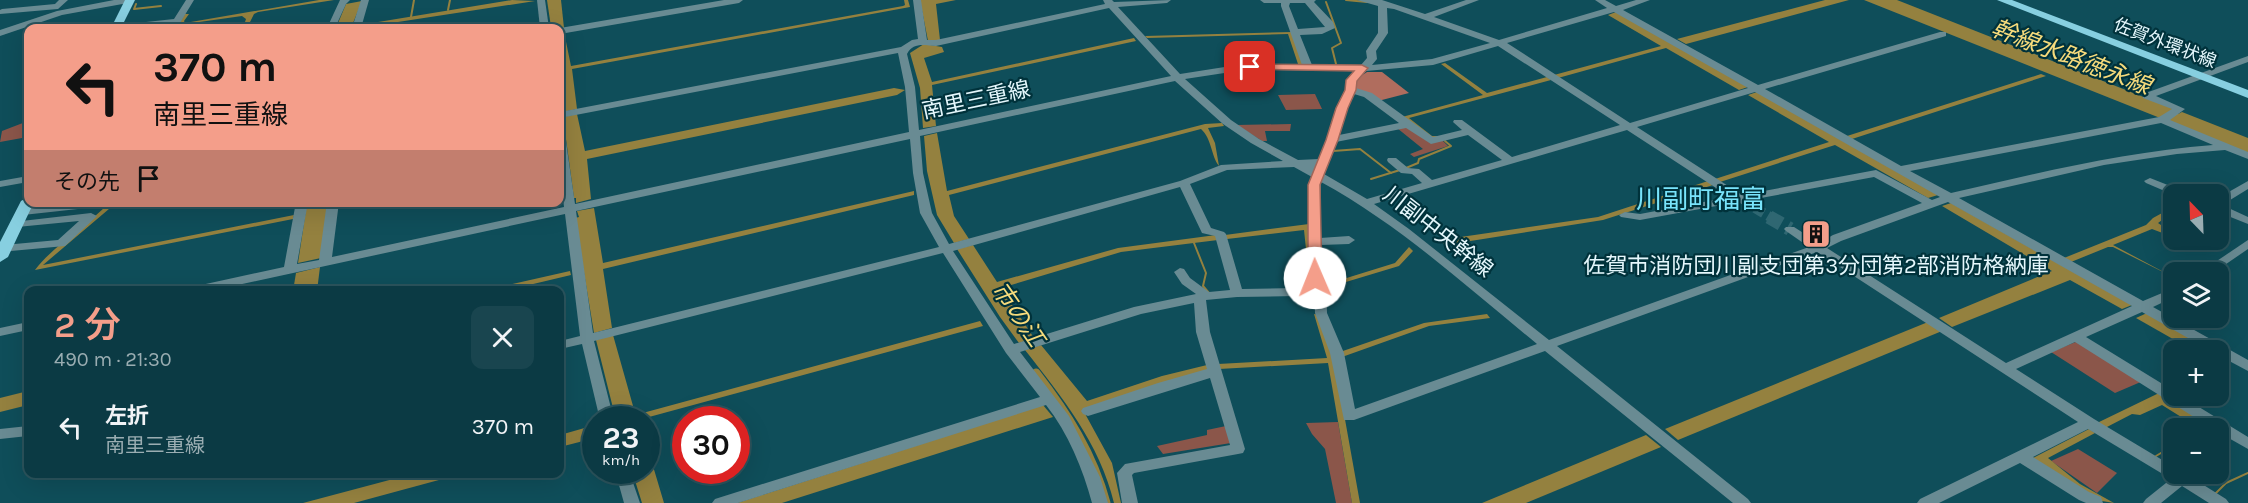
<!DOCTYPE html>
<html lang="ja">
<meta charset="utf-8">
<style>
:root{--surface:#0b3a44;--page:#19454f;--text:#f1f3f6;--muted:#9aadb2;--line:#2b545d;--accent:#f49e8a}
body{margin:0;font-family:Karla,"Noto Sans JP",sans-serif;background:var(--page);color:var(--text);height:100vh;display:flex;flex-direction:column;font-size:22px;white-space:nowrap}
*{box-sizing:border-box;margin:0}
p{font-size:20px;color:var(--muted)}
.icon{flex:none;width:33px;height:33px;fill:none;stroke:currentColor;stroke-width:2;stroke-linecap:round;stroke-linejoin:round}
.map{position:relative;flex:1;overflow:hidden}
.panel{position:absolute;left:24px;top:286px;width:540px;height:192px;display:flex;flex-direction:column;background:var(--surface);border-radius:12px;box-shadow:0 6px 24px #0002,0 0 0 2px var(--line)}
.panel>*{flex:none}
.guide{position:absolute;left:24px;top:24px;width:540px;height:183px;border-radius:12px;box-shadow:0 6px 24px #0002,0 0 0 2px var(--line);background:#f49e8a;color:#111;overflow:hidden}
.needle{width:39px;rotate:337deg}
.controls{position:absolute;left:2163px;top:184px;display:grid;gap:12px}
.controls a{display:grid;place-items:center;width:66px;height:66px;border-radius:12px;background:var(--surface);box-shadow:0 6px 24px #0002,0 0 0 2px var(--line);font-size:30px}
.speed{position:absolute;left:582px;top:406px;display:flex;gap:12px;font-size:30px;font-weight:700;text-align:center}
.speed>*{display:grid;place-content:center;width:78px;height:78px;border-radius:50%;background:var(--surface);box-shadow:0 6px 24px #0002,0 0 0 2px var(--line);line-height:1}
.speed small{font-size:15px;font-weight:400}
.speed .limit{border:9px solid #d22;background:#fff;color:#111}
.pin{position:absolute;display:grid;place-items:center;width:51px;height:51px;color:#fff;margin:-26px;border-radius:12px;box-shadow:0 3px 9px #0006}
.me{position:absolute;width:66px;margin:-33px;rotate:359deg;stroke-linejoin:round;filter:drop-shadow(0 0 4px #0008)}
.turn{display:flex;align-items:center;gap:21px;height:126px;padding:0 30px;font-size:27px}
.turn .icon{width:78px;height:78px;stroke-width:2.5}
.turn b{display:block;font-size:42px;line-height:51px}
.then{display:flex;align-items:center;height:57px;padding:0 30px;background:#0003;gap:12px;font-size:22px}
.round{display:grid;place-items:center;flex:none;width:63px;height:63px;border-radius:12px;background:var(--page)}
.summary{display:flex;align-items:center;justify-content:space-between;height:102px;padding:0 30px}
h1{font-size:36px;font-weight:600;line-height:45px;color:var(--accent)}
ul{padding:0;list-style:none}
li{display:flex;align-items:center;gap:18px;height:78px;padding:0 30px}
li div{flex:1}
li b{display:block;font-size:22px}
li em{font-style:normal}
.map>svg:first-child{display:block}
.green{fill:#8b564a}
.forest{fill:#b06d5e}
.water{fill:#94813f}
.lines{fill:none;stroke-linecap:round;stroke-linejoin:round}
.stream{stroke:#94813f;stroke-width:2}
.canal{stroke:#94813f;stroke-width:9}
.minor-tunnel-far1{stroke:#2f6772;stroke-width:10;stroke-dasharray:10 5;stroke-linecap:butt}
.minor-tunnel{stroke:#2f6772;stroke-width:14;stroke-dasharray:14 7;stroke-linecap:butt}
.minor{fill:#698b93;fill-rule:evenodd}
.major{fill:#87cfe0;fill-rule:evenodd}
.route{fill:#f49e8a;stroke:#9f675a;stroke-width:1.5}
.labels{text-anchor:middle;dominant-baseline:central;stroke-width:4.5;stroke-linejoin:round;paint-order:stroke}
.far-street-label{font-size:18px;fill:#e4f7fc;stroke:#00323b}
.street-label{font-size:22px;fill:#e4f7fc;stroke:#00323b}
.poi-label{font-size:22px;fill:#e4f7fc;stroke:#00323b}
.water-label{font-size:24px;font-style:italic;fill:#f6db7c;stroke:#00323b}
.quarter-label{font-size:26px;fill:#78e4fb;stroke:#00323b}
</style>
<div class="map">
<svg width="2248" height="503" viewBox="0 0 2248 503">
<rect width="100%" height="100%" fill="#0f4e5a"/>
<g class="green">
<path d="M1315 94 1322 109 1286 110 1278 95Z"/>
<path d="M28 121V126L22 138 0 142 2 131Z"/>
<path d="M1291 124 1290 131H1265L1267 141H1262L1237 125Z"/>
<path d="M1404 126 1442 140 1448 146 1414 157 1410 154 1423 149 1397 128Z"/>
<path d="M2078 341 2143 381 2115 393 2051 352Z"/>
<path d="M1338 422 1352 503H1336L1325 449 1312 434 1306 423Z"/>
<path d="M1226 426 1231 443 1163 454 1157 446 1207 435V430Z"/>
<path d="M2078 449 2117 473 2097 493 2051 461Z"/>
</g>
<path class="forest" d="M1367 72H1382L1409 93 1378 101 1354 89 1356 79Z"/>
<g class="water">
<path d="M319 0H334L258 12 254 14 247 28H243L246 19 242 16 157 28H129L180 22 185 14H189L184 21 185 23Z"/>
<path d="M512 0 535 1 359 28 360 25Z"/>
<path d="M547 0H561L564 28 551 27Z"/>
<path d="M904 0H908L910 7 572 69 577 109 563 112 560 88V33L564 32 571 66 903 6 905 5Z"/>
<path d="M920 0H956L936 4 940 40 928 41Z"/>
<path d="M1825 0H1849L1686 44 1677 39Z"/>
<path d="M1864 0H1897L2174 109 2178 114 2182 112 2248 138V153Z"/>
<path d="M362 1 351 28H336L346 4Z"/>
<path d="M1616 12 1748 87 1739 90 1666 48 1558 78 1554 75 1661 46 1608 15Z"/>
<path d="M1292 32 1303 64H1298L1288 34 1147 38 1145 36Z"/>
<path d="M1134 38 1136 41 932 85 936 126 923 128 920 88 910 53 924 44 942 47 944 52 924 58 932 82Z"/>
<path d="M1445 63 1487 93 1547 77 1551 80 1409 118 1432 136H1441L1432 139 1402 117 1483 95 1441 64Z"/>
<path d="M2041 74 2046 76 1852 139 1847 136Z"/>
<path d="M894 88 905 90 897 95 587 159 591 199 576 203V198H574L563 117 577 114 585 151Z"/>
<path d="M1757 92 1938 195 1928 198 1835 145 1720 182 1715 179 1829 142 1748 95Z"/>
<path d="M1222 123 1224 126 1208 128 1215 143 1219 166C1211 156 1212 139 1201 129L949 195 954 216 969 239 954 243 937 215 927 171 924 136 937 133 947 191 1205 124Z"/>
<path d="M1708 181 1713 185 1603 220 1445 245 1440 240 1598 217Z"/>
<path d="M914 191V195L603 269 612 328 594 333 575 218 579 217 577 211 594 208 603 263Z"/>
<path d="M109 203H116L43 265 294 215 293 219 35 270C54 245 86 227 109 203Z"/>
<path d="M307 203H328L321 258 298 263Z"/>
<path d="M1951 203 2132 305 2122 309 2070 280 1952 327 1939 318 2052 271 1942 206Z"/>
<path d="M2173 207V212L2158 223 2173 233V237L2152 229 2113 245 2173 277 2113 247H2108L2071 262 2064 258 2146 225 2153 218Z"/>
<path d="M1309 224 1311 276 1309 278 1304 230 1227 239 1225 235Z"/>
<path d="M1216 235 1218 240 1121 252 1001 288 1034 338 1019 343 1000 317 957 249 973 245 997 282 1118 248Z"/>
<path d="M1409 247 1413 251 1399 266 1326 288 1324 285 1395 263Z"/>
<path d="M320 267 317 291H293L296 273Z"/>
<path d="M570 271 571 275 504 291H482Z"/>
<path d="M2147 313 2213 351H2194L2136 318Z"/>
<path d="M1314 314 1320 315 1334 358 1360 503H1352L1328 363 1219 369 1218 364 1327 358Z"/>
<path d="M1487 314 1490 318 1429 326 1342 357 1340 352 1424 323Z"/>
<path d="M980 321 983 326 638 420H616L596 340 613 335 635 413 639 414Z"/>
<path d="M1928 322 1942 331 1678 440 1665 429Z"/>
<path d="M1041 345 1087 401 1162 376 1207 365 1208 370 1083 410 1112 463 1121 503H1114C1100 444 1062 397 1025 350Z"/>
<path d="M28 391V405L0 412V398Z"/>
<path d="M2159 393 2218 429H2196L2194 425 2162 405 2140 415 2132 414 2105 428 2097 423Z"/>
<path d="M1043 405 1053 417 782 503H737Z"/>
<path d="M595 425V438L560 447V435Z"/>
<path d="M2089 429 2095 433 2048 458 2080 484 2114 503 2102 501 2033 458Z"/>
<path d="M1646 435 1661 447 1526 503H1482Z"/>
<path d="M647 446 664 503H642L632 471H646Z"/>
<path d="M412 474H461L354 503H303Z"/>
</g>
<g class="lines">
<g class="stream">
<path d="M1346 0 1367 2"/>
<path d="M1326 2 1341 43 1332 48 1336 64"/>
<path d="M136 4 134 9 161 6"/>
<path d="M448 10 450 0"/>
<path d="M411 17 414 0"/>
<path d="M1333 151 1360 149 1391 173"/>
<path d="M1406 168 1418 163 1419 159 1451 146 1445 141"/>
<path d="M1371 179 1400 170"/>
<path d="M1194 243 1206 273 1203 286 1209 293"/>
<path d="M2156 456 2174 445"/>
<path d="M2215 494 2226 483 2248 473"/>
</g>
<path class="canal" d="M1036 373C1067 413 1093 454 1106 503"/>
<path class="minor-tunnel-far1" d="M1755 208 1772 218"/>
<path class="minor-tunnel" d="M1769 217 1790 229"/>
<g class="minor">
<path d="M59 0H68L58 9 0 14V10L2 9 55 4Z"/>
<path d="M114 0H132L128 3 62 15 0 36V30L57 11Z"/>
<path d="M186 0H194L180 23 137 28H113L118 25 174 19Z"/>
<path d="M340 0H350L346 4 335 28H327Z"/>
<path d="M361 0H369L361 28H352Z"/>
<path d="M537 0H545L549 28H540Z"/>
<path d="M724 0H743L739 3 560 34V28Z"/>
<path d="M913 0H921L927 40H936L1105 4 1103 0H1112L1114 2 1171 0 1167 3 1118 7 1180 74 1231 66 1302 65 1281 6V3H1264L1260 0H1316L1314 2 1333 22 1335 28 1322 34 1300 35 1312 65H1361L1367 58 1366 51 1378 33V6L1357 0H1382L1425 14 1466 0H1479L1434 17 1499 40 1607 8 1595 0H1605L1616 6 1636 0H1650L1623 10 1758 85 1940 32H1946V36L1765 89 1901 166 2159 117 2172 109 2143 98V94L2248 56V62L2156 96 2185 109 2170 120 2248 152V159L2225 150 2177 154 2104 165 1959 198 2143 301 2174 288V297L2153 307 2248 360V371L2218 355V351H2211L2142 312 2086 337 2174 391V396H2181L2248 437V449L2218 432V429H2213L2075 342 2016 369 2094 419 2174 467V474H2186L2226 499 2229 503H2209L2182 486 2161 503H2143L2146 499 2171 479 2088 429 2033 457 2089 492 2101 497 2103 503H2086L2079 500 2020 463 1939 503H1917L1920 499 2078 422 1817 252 1557 346 1748 499 1751 503H1733L1545 351 1354 420H1344L1330 353 1315 313 1314 286 1307 293 1297 296 1237 297 1206 300 1210 332 1245 449 1243 453 1238 454 1134 473 1132 475 1138 503H1122L1117 473 1125 464 1230 445 1210 378 1088 416 1083 414 1081 411 1083 408 1158 383 1207 369 1196 332 1194 303 1141 314 1020 352 1069 416 1100 477 1108 503H1092C1083 469 1068 433 1046 405L738 503H712L715 499 1040 397 1006 353 943 253 594 341 614 420H600L582 344 560 349V341L580 336 565 214 210 291H186L192 287 284 267 296 202H308L297 264 319 260 327 202H339L332 257 564 207 560 173V132L565 135 575 204 909 132 905 87 898 53 560 118V112L901 47 912 40 918 39ZM1290 3H1305L1325 27 1298 29 1289 6ZM1109 8 1171 76 919 130 915 87 907 54C913 42 924 45 936 46ZM1387 8 1394 9 1490 43 1432 59 1372 65 1377 59 1376 51 1388 33ZM1614 12 1748 88 1630 123 1507 43ZM1498 46 1620 125 1512 157 1462 120H1454L1453 122 1462 130 1433 137 1372 93 1356 88 1357 81 1366 71 1433 65ZM1259 70 1355 71 1347 80 1346 90 1337 108 1319 159 1298 160 1259 139 1231 120 1185 79 1231 72ZM1175 81 1223 124 1251 143 1283 161 1221 165 1180 181 949 244 932 213 923 173 920 136ZM1755 92 1940 197 1932 200 1876 170 1742 195 1637 127ZM1354 94 1364 97 1399 123 1339 135 1347 108ZM2161 123 2213 145C2124 152 2037 173 1951 193L1910 171ZM1406 128 1431 144 1468 135 1502 160 1432 180 1419 169 1408 168 1396 158H1388L1387 160 1388 162 1401 173 1412 174 1422 183 1367 199 1324 174 1336 142ZM1627 130 1730 197 1640 214 1625 212 1619 215 1621 217 1640 220 1738 202 1755 211 1761 208 1750 200 1874 177 1922 203 1833 235 1819 243 1794 227H1786L1784 229 1786 231 1809 247 1549 340 1409 229 1374 204ZM910 139 913 173 920 213 939 247 593 333 576 211ZM1294 167 1312 177 1308 185 1309 277 1296 288 1242 289 1226 234 1224 232 1211 228 1190 184 1227 170ZM1321 182C1400 225 1467 287 1537 344L1355 409 1344 353 1327 313 1326 284 1321 277V245L1349 244 1355 240 1349 236 1320 238ZM1180 187 1202 233 1215 236 1230 290 1209 292 1190 278 1184 269 1180 268 1174 272 1182 284 1196 294 1134 307 1014 344 953 251ZM1948 202 2132 306 2006 363 1827 248 1841 241Z"/>
<path d="M28 176V182L0 187V181Z"/>
<path d="M2150 178 2188 193 2190 195H2174L2146 183 2144 181Z"/>
<path d="M2248 181V189L2222 205 2248 217V224L2218 212V198Z"/>
<path d="M79 202H94L91 207 87 208 23 215 17 212 23 209Z"/>
<path d="M91 213 97 216 95 218 65 246 0 252V246L4 245 58 240 79 221 17 227 11 224 13 222Z"/>
<path d="M2248 240V249L2213 273H2199Z"/>
<path d="M28 322V330L0 336V328Z"/>
<path d="M28 426V436L0 439V429Z"/>
<path d="M615 471H629L640 503H624Z"/>
</g>
<g class="major">
<path d="M125 0H135L121 28H111Z"/>
<path d="M1997 0H2012L2248 90V98Z"/>
<path d="M28 197V202H34L8 257 0 262V242L21 201Z"/>
</g>
</g>
<path class="route" d="M1250 64 1362 65 1368 68 1357 81 1356 90 1348 108 1338 140 1320 185 1322 278 1320 281 1315 282 1308 278V185L1326 140 1336 108 1345 90 1346 80 1354 71 1246 69V65Z"/>
<defs>
<g id="building-square" transform="scale(1.5)"><rect x="-9" y="-9" width="18" height="18" rx="4" fill="#f49e8a" stroke="#00323b"/><path d="M-4-6H4V6H1V3H-1V6H-4ZM-2.5-4.3h1.7v1.8h-1.7ZM.8-4.3h1.7v1.8H.8ZM-2.5-1h1.7V.8h-1.7ZM.8-1h1.7V.8H.8Z" fill="#111"/></g>
</defs>
<g fill-rule="evenodd">
<use href="#building-square" x="1816" y="234"/>
</g>
<g class="labels">
<g class="far-street-label">
<text transform="translate(2165 43) rotate(21)">佐賀外環状線</text>
</g>
<g class="street-label">
<text transform="translate(976 100) rotate(-12)">南里三重線</text>
<text transform="translate(1438 232) rotate(38)">川副中央幹線</text>
</g>
<g class="poi-label">
<text x="1816" y="266">佐賀市消防団川副支団第3分団第2部消防格納庫</text>
</g>
<g class="water-label">
<text transform="translate(2071 57) rotate(21)">幹線水路徳永線</text>
<text transform="translate(1018 314) rotate(55)">市の江</text>
</g>
<g class="quarter-label">
<text x="1701" y="199">川副町福富</text>
</g>
</g>
</svg>
<div class="controls">
<a><svg class="needle" viewBox="-14 -14 28 28"><path d="M0-13l5 13h-10z" fill="#e53935"/><path d="M0 13l5-13h-10z" fill="#9aadb2"/></svg></a>
<a><svg class="icon" aria-label="layers" viewBox="0 0 24 24"><path d="M12 4l9 5-9 5-9-5zM3 14l9 5 9-5"/></svg></a>
<a>+</a>
<a>−</a>
</div>
<div class="speed"><div>23<small>km/h</small></div><div class="limit">30</div></div>
<div class="pin" style="left:1250px;top:67px;background:#d93025"><svg class="icon" aria-label="arrive" viewBox="0 0 24 24"><path d="M6 21V4h12l-3 4 3 4H6"/></svg></div>
<svg class="me" style="left:1315px;top:278px" viewBox="-20 -20 40 40"><circle r="19" fill="#fff"/><path d="M0-13L10 11 0 6-10 11z" fill="#f49e8a"/></svg>
<div class="guide">
<div class="turn"><svg class="icon" aria-label="left" viewBox="0 0 24 24"><path d="M17 20v-9H6M10 6l-5 5 5 5"/></svg><div><b>370 m</b>南里三重線</div></div>
<div class="then">その先<svg class="icon" aria-label="arrive" viewBox="0 0 24 24"><path d="M6 21V4h12l-3 4 3 4H6"/></svg></div>
</div>
<section class="panel">
<div class="summary"><div><h1>2 分</h1><p>490 m · 21:30</p></div><a class="round"><svg class="icon" aria-label="close" viewBox="0 0 24 24"><path d="M6 6l12 12M18 6L6 18"/></svg></a></div>
<ul>
<li><svg class="icon" aria-label="left" viewBox="0 0 24 24"><path d="M17 20v-9H6M10 6l-5 5 5 5"/></svg><div><b>左折</b><p>南里三重線</p></div><em>370 m</em></li>
</ul>
</section>
</div>
